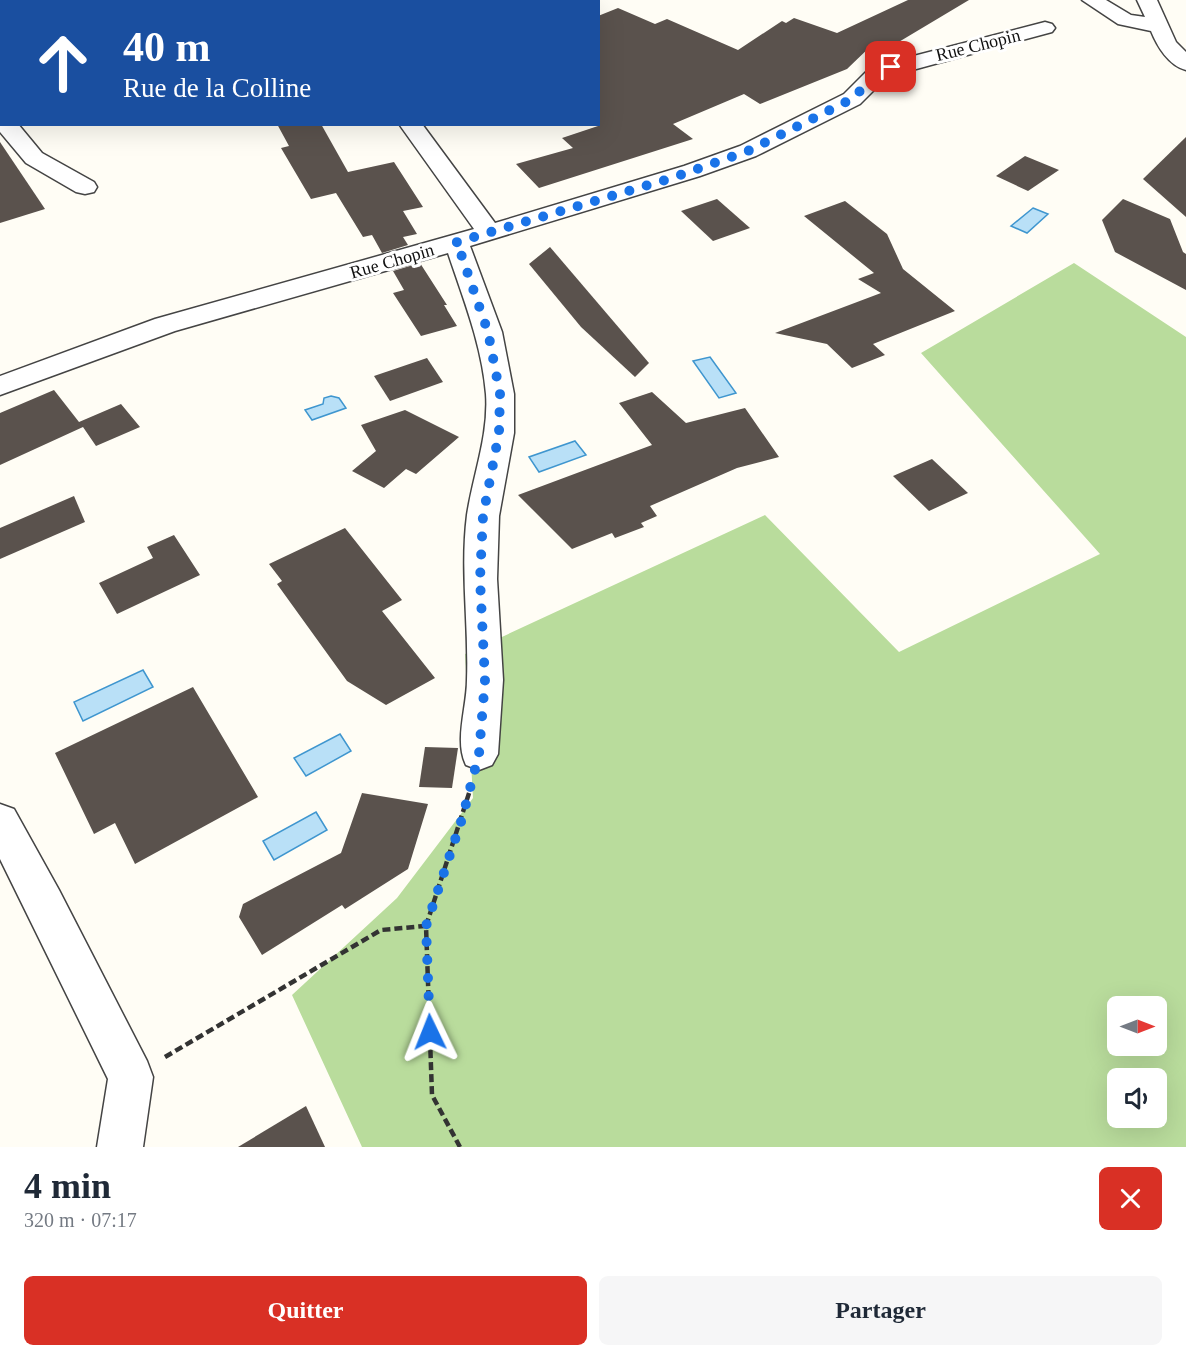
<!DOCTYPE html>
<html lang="fr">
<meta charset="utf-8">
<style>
:root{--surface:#fff;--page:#f6f6f7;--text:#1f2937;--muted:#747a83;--accent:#d93025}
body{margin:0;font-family:"Times New Roman",serif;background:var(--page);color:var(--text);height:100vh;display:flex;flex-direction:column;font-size:22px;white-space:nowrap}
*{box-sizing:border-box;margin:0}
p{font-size:20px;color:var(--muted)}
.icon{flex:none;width:33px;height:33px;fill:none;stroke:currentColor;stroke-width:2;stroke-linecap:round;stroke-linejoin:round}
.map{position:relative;height:1147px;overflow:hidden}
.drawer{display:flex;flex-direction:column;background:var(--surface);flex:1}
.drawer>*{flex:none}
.hud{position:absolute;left:0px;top:0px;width:600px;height:126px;box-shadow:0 6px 24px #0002;background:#1a4fa0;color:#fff;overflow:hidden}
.needle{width:39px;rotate:90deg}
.fabs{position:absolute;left:1107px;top:996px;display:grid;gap:12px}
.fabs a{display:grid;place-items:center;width:60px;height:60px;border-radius:9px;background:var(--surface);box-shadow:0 6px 24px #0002;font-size:30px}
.pin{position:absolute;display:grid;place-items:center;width:51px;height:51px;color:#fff;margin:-26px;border-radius:12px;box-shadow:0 3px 9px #0006}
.me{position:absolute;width:66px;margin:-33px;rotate:358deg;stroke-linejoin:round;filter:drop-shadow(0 0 4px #0008)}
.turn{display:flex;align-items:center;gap:21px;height:126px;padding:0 24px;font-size:27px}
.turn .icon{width:78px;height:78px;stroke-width:2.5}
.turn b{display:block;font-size:42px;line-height:51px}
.round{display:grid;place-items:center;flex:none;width:63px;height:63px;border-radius:9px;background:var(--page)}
.summary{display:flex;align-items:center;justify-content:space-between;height:102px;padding:0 24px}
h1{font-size:36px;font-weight:700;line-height:45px}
.primary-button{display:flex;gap:12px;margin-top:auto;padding:12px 24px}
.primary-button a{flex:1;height:69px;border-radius:9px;background:var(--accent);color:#fff;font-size:24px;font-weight:700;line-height:69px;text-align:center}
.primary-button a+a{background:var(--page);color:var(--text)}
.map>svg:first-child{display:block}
.forest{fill:#b9dc9c;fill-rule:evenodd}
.water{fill:#b9e0f7;stroke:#3f96cf;stroke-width:1.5}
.building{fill:#5a524d}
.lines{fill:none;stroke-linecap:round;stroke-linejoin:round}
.minor-casing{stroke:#444;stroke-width:3}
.path{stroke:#333;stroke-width:4.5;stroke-dasharray:8 4;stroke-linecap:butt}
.minor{fill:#fff;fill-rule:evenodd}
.route{stroke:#1a73e8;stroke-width:10;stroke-dasharray:0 18}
.labels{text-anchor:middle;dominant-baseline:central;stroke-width:6;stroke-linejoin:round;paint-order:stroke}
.far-street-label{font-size:18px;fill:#111;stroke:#fff}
</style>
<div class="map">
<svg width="1186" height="1147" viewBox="0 0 1186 1147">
<rect width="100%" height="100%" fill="#fffdf5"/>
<path class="forest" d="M1074 263 1186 337V1147H362L292 995 397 898 473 798 465 654 765 515 899 652 1100 554 921 353ZM1118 1006H1156V1046H1118ZM1118 1078H1156V1118H1118Z"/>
<g class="water">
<path d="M1033 208 1048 214 1027 233 1011 226Z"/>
<path d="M710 357 736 393 719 398 693 361Z"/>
<path d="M331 396 339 398 346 408 312 420 305 410 323 404 324 398Z"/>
<path d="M575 441 586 455 539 472 529 457Z"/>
<path d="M143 670 153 687 83 721 74 702Z"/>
<path d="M340 734 351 751 306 776 294 758Z"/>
<path d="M316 812 327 830 274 860 263 841Z"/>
</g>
<g class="building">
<path d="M908 0H969L887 49 873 44 847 69 760 104 744 94 673 124 693 139 539 188 516 164 573 148 562 138 598 126V16L618 8 655 24 667 19 738 50 782 21 786 23 794 18 837 33Z"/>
<path d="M277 124H321L348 172 394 162 423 207 403 211 417 234 403 237 408 245 382 253 372 235 363 237 336 193 311 199 281 148 289 146Z"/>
<path d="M1186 137V217L1143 179Z"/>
<path d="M0 142 45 209 0 223Z"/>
<path d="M1025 156 1059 170 1028 191 996 176Z"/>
<path d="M717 199 750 228 713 241 681 211Z"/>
<path d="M1123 199 1170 219 1183 252 1186 254V290L1115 252 1102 220Z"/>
<path d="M845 201 887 234 903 269 955 311 873 344 885 355 852 368 827 344 775 333 881 293 858 279 874 273 804 216Z"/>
<path d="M550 247 649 363 635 377 581 327 529 264Z"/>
<path d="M420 263 447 305H444L457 326 421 336 393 293 404 290 393 271Z"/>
<path d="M427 358 443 382 390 401 374 376Z"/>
<path d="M54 390 79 422 121 404 140 427 96 446 83 427 0 465V413Z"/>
<path d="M652 392 686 423 745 408 779 457 737 468 650 506 657 516 641 523 644 527 615 538 612 533 572 549 518 495 652 445 619 403Z"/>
<path d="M405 410 459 437 416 474 406 469 384 488 352 471 376 451 361 425Z"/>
<path d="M932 459 968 493 929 511 893 476Z"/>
<path d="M74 496 85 522 0 559V528Z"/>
<path d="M345 528 402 600 382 611 435 678 386 705 347 681 277 584 282 581 269 564Z"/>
<path d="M174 535 200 575 117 614 99 583 153 558 147 547Z"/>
<path d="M193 687 258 797 135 864 115 823 94 834 55 753Z"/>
<path d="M425 747 458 748 452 788 419 787Z"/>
<path d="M362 793 428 804 408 869 345 909 342 905 262 955 239 917 243 904 341 853Z"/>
<path d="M306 1106 325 1147H238Z"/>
</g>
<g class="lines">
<g class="minor-casing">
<g id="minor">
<path d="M66 0H88L65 2Z"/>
<path d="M300 0H332L299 2Z"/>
<path d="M375 0H400L374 2Z"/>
<path d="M1082 0H1106L1131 15 1145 17 1137 0H1157L1176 42 1186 52V70C1169 66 1157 46 1151 31L1118 24Z"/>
<path d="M1045 22 1052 24 1055 28 1052 32 887 77 860 104 756 156 700 176 470 246 502 332 514 394V433L499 516 497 579 503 680 498 754 492 765 479 770 466 765C454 741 467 707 467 680 469 625 460 570 467 515 473 475 489 435 486 394 482 345 463 298 448 253L175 331 0 395V376L155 319 474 229 399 124H422L495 223 684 166 740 146 844 94 871 67Z"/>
<rect x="0" y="30" width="2" height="12"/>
<rect x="0" y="94" width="2" height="14"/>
<path d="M0 118 2 124H18L42 153 94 182 97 187 94 192 85 194 76 192 26 163 0 132Z"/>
<path d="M0 804 14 809 59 890 147 1061 153 1077 143 1147H97L108 1079 0 859Z"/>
</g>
</g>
<g class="path">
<path d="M165 1057 381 930 425 926"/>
<path d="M460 1147 432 1095 426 926 471 787"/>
</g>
<use href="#minor" class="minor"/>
</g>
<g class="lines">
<path class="route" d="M430 1032 426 926 462 819 479 754 485 680 480 579 483 516 499 433 500 394 488 332 460 251 454 243 672 178 748 151 852 99 879 72 891 67"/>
</g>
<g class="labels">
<g class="far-street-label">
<text transform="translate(978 45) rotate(-14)">Rue Chopin</text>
<text transform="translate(392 261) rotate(-16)">Rue Chopin</text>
</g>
</g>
</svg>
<div class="fabs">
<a><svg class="needle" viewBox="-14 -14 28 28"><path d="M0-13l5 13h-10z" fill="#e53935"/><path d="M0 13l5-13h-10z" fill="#747a83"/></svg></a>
<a><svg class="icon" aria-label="sound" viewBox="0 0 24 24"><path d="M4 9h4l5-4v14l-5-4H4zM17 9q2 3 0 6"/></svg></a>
</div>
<div class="pin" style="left:891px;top:67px;background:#d93025"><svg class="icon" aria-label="arrive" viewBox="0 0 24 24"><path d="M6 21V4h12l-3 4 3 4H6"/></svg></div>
<svg class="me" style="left:430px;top:1032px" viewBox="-20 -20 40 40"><path d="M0-17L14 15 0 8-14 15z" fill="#1a73e8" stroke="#fff" stroke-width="4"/></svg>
<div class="hud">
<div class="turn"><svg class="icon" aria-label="ahead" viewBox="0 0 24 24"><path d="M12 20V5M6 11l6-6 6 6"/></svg><div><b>40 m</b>Rue de la Colline</div></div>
</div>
</div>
<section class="drawer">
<div class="summary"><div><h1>4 min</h1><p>320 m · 07:17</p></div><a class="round" style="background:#d93025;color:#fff"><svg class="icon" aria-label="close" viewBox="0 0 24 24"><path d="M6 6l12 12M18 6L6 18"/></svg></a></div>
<div class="primary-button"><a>Quitter</a><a>Partager</a></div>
</section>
